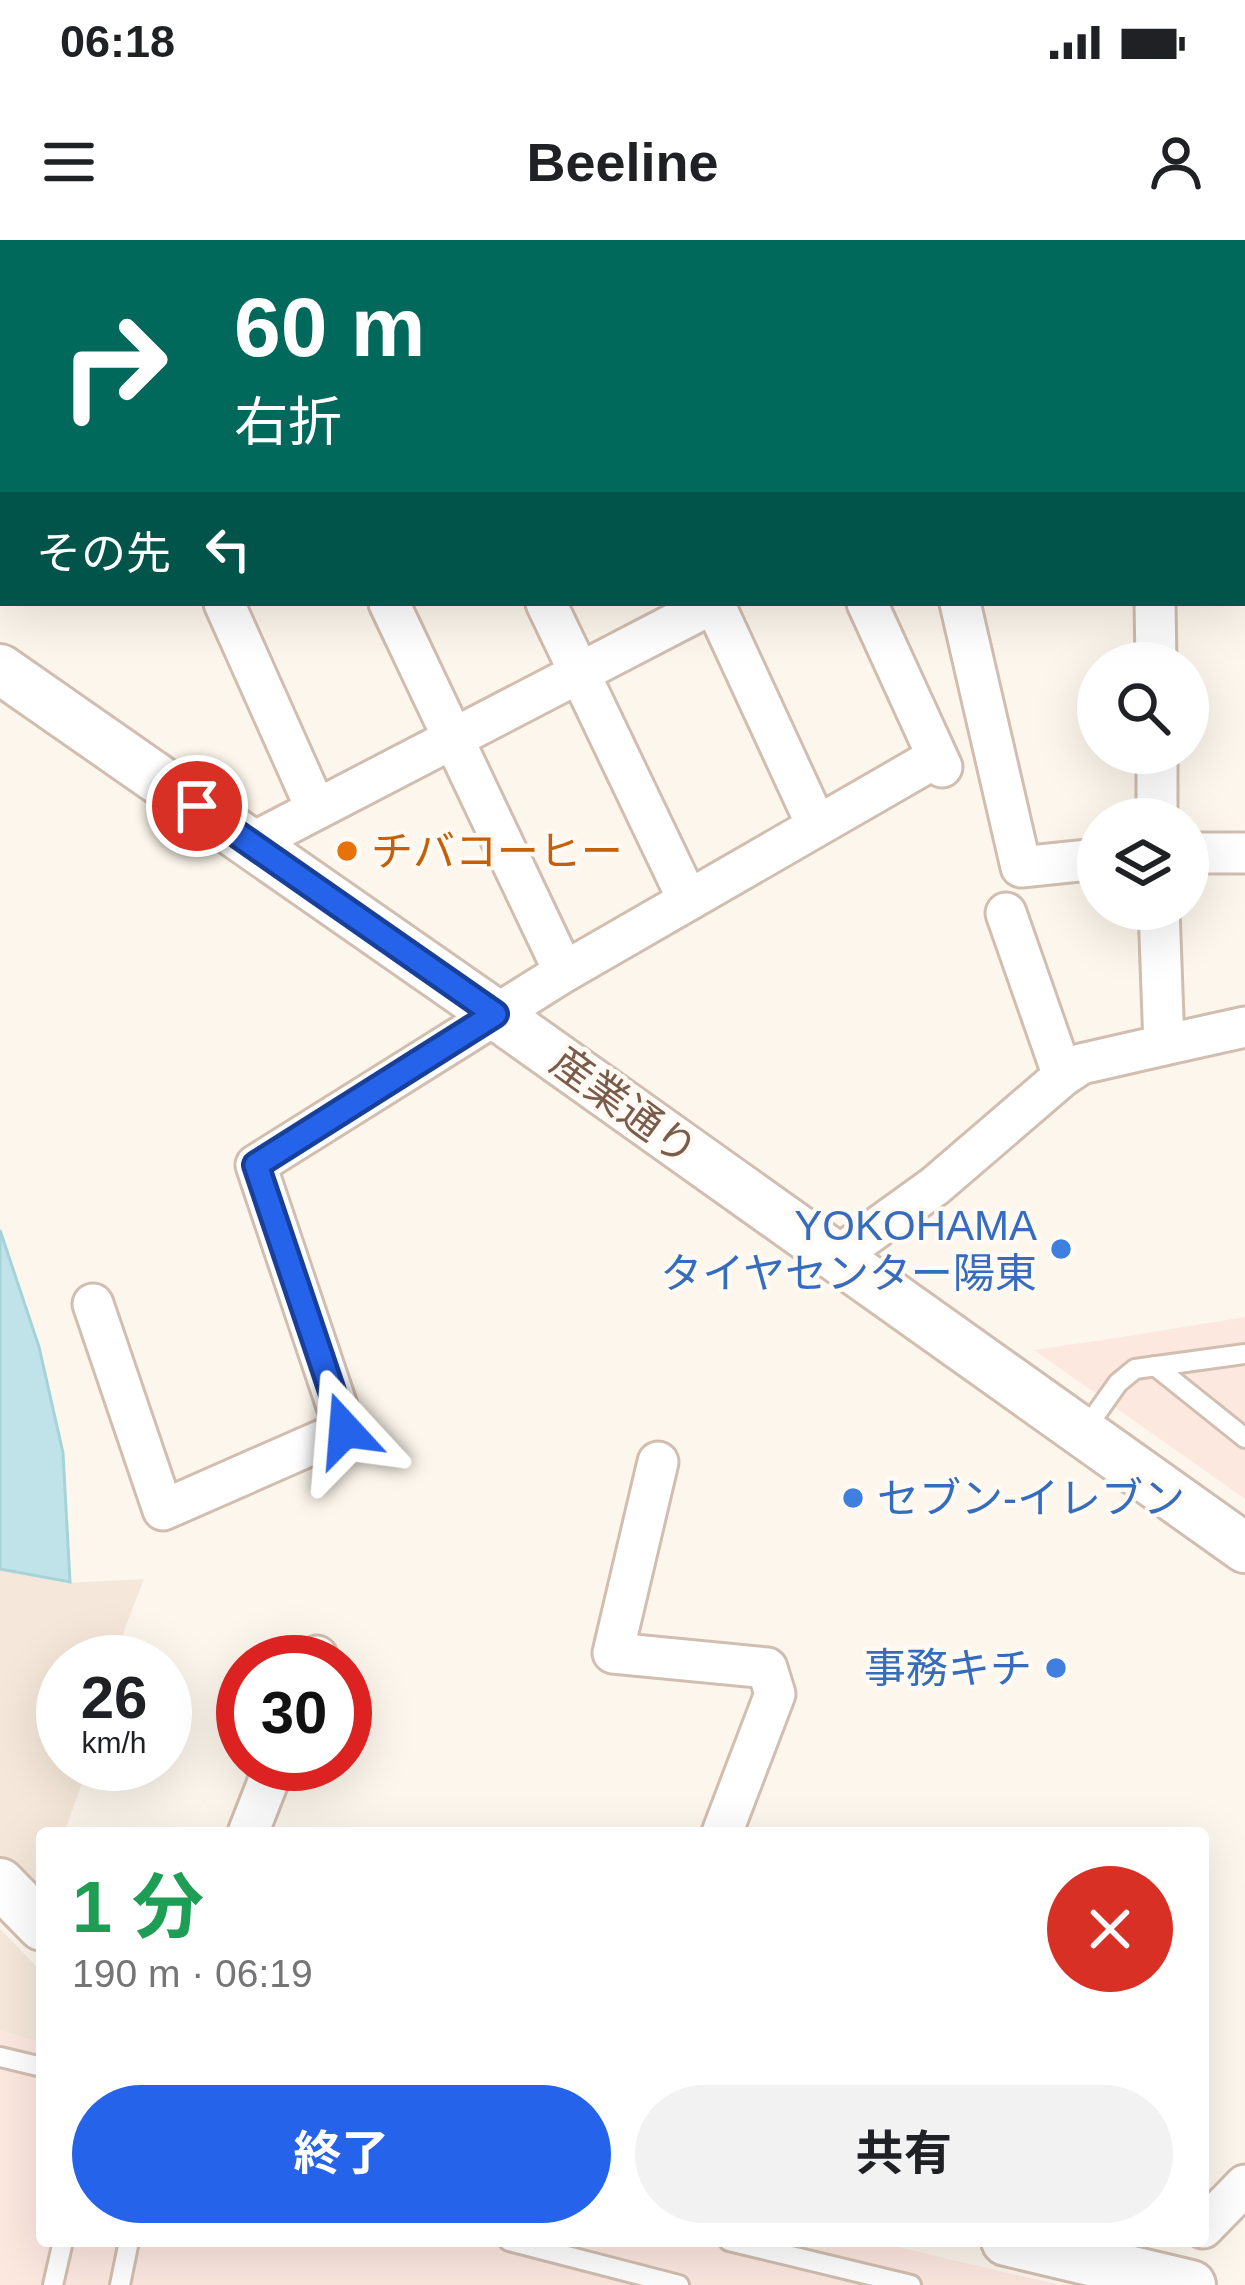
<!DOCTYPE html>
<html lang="ja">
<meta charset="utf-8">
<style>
:root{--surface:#fff;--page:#f2f2f2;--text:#202124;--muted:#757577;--accent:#2563eb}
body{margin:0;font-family:Arial,"Noto Sans JP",sans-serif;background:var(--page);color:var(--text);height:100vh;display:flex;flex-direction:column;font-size:45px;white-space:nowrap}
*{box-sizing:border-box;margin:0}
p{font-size:39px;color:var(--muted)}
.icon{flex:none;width:66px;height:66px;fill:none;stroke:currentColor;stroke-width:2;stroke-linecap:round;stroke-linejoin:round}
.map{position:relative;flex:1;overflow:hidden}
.sheet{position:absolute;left:36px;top:1587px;width:1173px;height:420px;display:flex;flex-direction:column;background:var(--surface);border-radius:12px;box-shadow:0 12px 48px #0002}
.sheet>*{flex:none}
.banner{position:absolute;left:0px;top:0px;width:1245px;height:366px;box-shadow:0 12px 48px #0002;background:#00695c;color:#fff;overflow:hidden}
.tools{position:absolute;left:1077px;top:402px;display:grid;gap:24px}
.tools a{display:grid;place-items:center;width:132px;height:132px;border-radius:50%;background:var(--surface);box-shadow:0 12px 48px #0002;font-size:60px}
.speed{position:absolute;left:36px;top:1395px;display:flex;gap:24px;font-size:60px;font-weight:700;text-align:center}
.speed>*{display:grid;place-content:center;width:156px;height:156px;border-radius:50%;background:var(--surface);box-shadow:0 12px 48px #0002;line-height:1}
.speed small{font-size:30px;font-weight:400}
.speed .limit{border:18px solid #d22;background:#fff;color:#111}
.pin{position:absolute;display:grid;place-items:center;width:102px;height:102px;color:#fff;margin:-51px;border:6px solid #fff;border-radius:50%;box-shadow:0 3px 12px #0007}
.me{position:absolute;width:132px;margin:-66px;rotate:341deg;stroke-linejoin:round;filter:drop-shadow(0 0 9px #0008)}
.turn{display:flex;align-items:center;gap:42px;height:252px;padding:0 36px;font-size:54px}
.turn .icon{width:156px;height:156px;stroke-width:2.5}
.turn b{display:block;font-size:84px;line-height:102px}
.then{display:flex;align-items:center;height:114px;padding:0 36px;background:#0003;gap:24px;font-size:45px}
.round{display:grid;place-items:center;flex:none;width:126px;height:126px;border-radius:63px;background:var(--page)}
.headline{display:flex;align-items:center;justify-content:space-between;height:204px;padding:0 36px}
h1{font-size:72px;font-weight:700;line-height:90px;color:#1e9e55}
.cta{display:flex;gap:24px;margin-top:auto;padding:24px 36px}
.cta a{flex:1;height:138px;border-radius:72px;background:var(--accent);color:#fff;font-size:48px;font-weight:700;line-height:138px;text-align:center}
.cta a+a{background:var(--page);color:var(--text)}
.status{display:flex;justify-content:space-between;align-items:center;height:84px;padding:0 60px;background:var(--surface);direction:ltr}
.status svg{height:33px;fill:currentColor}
header{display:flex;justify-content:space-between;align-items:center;height:156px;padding:0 36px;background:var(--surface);font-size:54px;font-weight:700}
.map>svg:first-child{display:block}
.residential{fill:#f5e8da}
.commercial{fill:#fde8e0}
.water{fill:#bfe3e8;stroke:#a5d3da;stroke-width:3}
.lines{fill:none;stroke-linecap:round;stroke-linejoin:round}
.service-casing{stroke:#d1beb0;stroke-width:24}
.minor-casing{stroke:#d1beb0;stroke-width:45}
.tertiary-casing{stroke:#d1beb0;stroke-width:54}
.service{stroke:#fff;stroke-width:18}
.minor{stroke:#fff;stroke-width:39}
.tertiary{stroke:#fff;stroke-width:48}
.route-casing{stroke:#184099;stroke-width:30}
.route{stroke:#2563eb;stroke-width:21}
.food-dot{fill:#e8710a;stroke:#fffaf3;stroke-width:4.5}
.shop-dot{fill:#3f7fe0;stroke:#fffaf3;stroke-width:4.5}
.labels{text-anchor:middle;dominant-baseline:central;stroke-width:9;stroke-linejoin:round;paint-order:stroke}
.food-label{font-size:42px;fill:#c56008;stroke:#fffaf3;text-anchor:start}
.street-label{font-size:42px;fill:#7a5c4d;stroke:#fffaf3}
.shop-label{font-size:42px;fill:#366cbe;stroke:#fffaf3;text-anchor:end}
</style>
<div class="status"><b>06:18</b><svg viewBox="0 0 49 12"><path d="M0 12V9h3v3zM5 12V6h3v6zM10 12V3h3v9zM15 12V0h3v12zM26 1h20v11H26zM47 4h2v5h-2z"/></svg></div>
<header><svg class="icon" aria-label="menu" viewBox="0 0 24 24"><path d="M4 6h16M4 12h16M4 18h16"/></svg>Beeline<svg class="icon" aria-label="person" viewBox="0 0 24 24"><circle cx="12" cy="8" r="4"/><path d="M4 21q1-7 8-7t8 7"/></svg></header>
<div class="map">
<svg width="1245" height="2045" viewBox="0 0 1245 2045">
<rect width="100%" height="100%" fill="#fdf6ec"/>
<g class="residential">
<path d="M0 1329 66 1343 144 1339 123 1393 130 1408 125 1422H63V1524H89L64 1593H42V1649L32 1663 0 1629Z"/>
<path d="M0 1689 42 1732V1803L0 1791Z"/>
</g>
<g class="commercial">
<path d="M1245 1077V1259L1034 1110 1116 1098Z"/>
<path d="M0 1791 42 1803V2001H872L1060 2045H0Z"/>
</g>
<path class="water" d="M0 990 39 1107 63 1213 70 1342 0 1329Z"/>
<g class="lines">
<g class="service-casing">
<g id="service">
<path d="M1155 1126 1245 1198"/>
<path d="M1084 1191 1118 1143 1135 1129 1245 1114"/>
<path d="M0 1817 42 1827"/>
<path d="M509 2001 679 2045"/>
<path d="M729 2001 911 2045"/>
<path d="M53 2045 63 2001"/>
<path d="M120 2045 129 2001"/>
</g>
</g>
<g class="minor-casing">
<g id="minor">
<path d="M52 0 54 3"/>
<path d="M217 0 218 3"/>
<path d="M376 0 377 3"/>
<path d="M545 0 546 3"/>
<path d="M701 0 702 3"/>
<path d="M1148 0 1149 3"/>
<path d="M583 3 589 0"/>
<path d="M1242 164H1245"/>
<path d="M224 363 316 569"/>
<path d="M389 363 564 732"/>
<path d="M546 363 688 660"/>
<path d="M714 363 816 584"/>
<path d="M867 363 942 527"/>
<path d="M960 363 1021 627 1098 619"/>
<path d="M1155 363 1156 423"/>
<path d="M1157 513V579"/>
<path d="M250 604 714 363"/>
<path d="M1188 613H1245"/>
<path d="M1006 673 1063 836"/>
<path d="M1164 805 1245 787"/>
<path d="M835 1018 935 946 1063 836 1081 824 1164 805 1159 669"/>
<path d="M93 1064 163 1270 345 1190 256 925 564 732 937 517"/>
<path d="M658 1222 613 1413 767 1428 775 1454 722 1593"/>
<path d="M314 1422 317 1416"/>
<path d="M248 1593 275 1524"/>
<path d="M1203 1988 1245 1945"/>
</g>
</g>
<g class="tertiary-casing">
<g id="tertiary">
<path d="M0 429 495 774 1245 1308"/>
<path d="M0 1643 42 1686"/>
<path d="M1006 2001 1191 2045"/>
</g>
</g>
<use href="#service" class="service"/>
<use href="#minor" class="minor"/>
<use href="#tertiary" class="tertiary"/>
</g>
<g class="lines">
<g class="route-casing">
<path id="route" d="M197 566 495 774 256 925 345 1190"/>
</g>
<use href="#route" class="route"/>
</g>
<circle class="food-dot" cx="347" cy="611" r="12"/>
<g class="shop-dot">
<circle cx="1061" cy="1009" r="12"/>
<circle cx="853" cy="1258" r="12"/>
<circle cx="1056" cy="1428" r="12"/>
</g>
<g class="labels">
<g class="food-label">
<text x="371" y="611">チバコーヒー</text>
</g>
<g class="street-label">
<text transform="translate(624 866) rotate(36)">産業通り</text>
</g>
<g class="shop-label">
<text x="1037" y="985">YOKOHAMA<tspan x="1037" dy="48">タイヤセンター陽東</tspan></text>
<text x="877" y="1258" text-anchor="start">セブン-イレブン</text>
<text x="1032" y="1428">事務キチ</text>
</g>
</g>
</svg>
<div class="tools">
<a><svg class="icon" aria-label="search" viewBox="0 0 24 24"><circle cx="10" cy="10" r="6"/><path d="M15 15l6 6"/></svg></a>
<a><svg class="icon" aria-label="layers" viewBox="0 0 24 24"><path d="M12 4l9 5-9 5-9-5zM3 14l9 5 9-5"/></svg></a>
</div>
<div class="speed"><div>26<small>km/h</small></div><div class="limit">30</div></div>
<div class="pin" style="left:197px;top:566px;background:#d93025"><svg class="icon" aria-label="arrive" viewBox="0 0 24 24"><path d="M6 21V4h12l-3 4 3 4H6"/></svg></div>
<svg class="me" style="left:345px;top:1190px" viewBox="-20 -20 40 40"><path d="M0-17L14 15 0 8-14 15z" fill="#2563eb" stroke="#fff" stroke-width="4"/></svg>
<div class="banner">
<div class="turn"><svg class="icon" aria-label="right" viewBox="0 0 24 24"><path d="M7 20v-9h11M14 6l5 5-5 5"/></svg><div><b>60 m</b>右折</div></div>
<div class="then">その先<svg class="icon" aria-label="left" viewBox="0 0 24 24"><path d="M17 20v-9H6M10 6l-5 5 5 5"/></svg></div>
</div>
<section class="sheet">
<div class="headline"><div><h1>1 分</h1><p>190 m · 06:19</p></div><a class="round" style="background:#d93025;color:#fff"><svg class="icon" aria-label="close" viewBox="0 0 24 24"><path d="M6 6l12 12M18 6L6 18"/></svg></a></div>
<div class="cta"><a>終了</a><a>共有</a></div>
</section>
</div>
